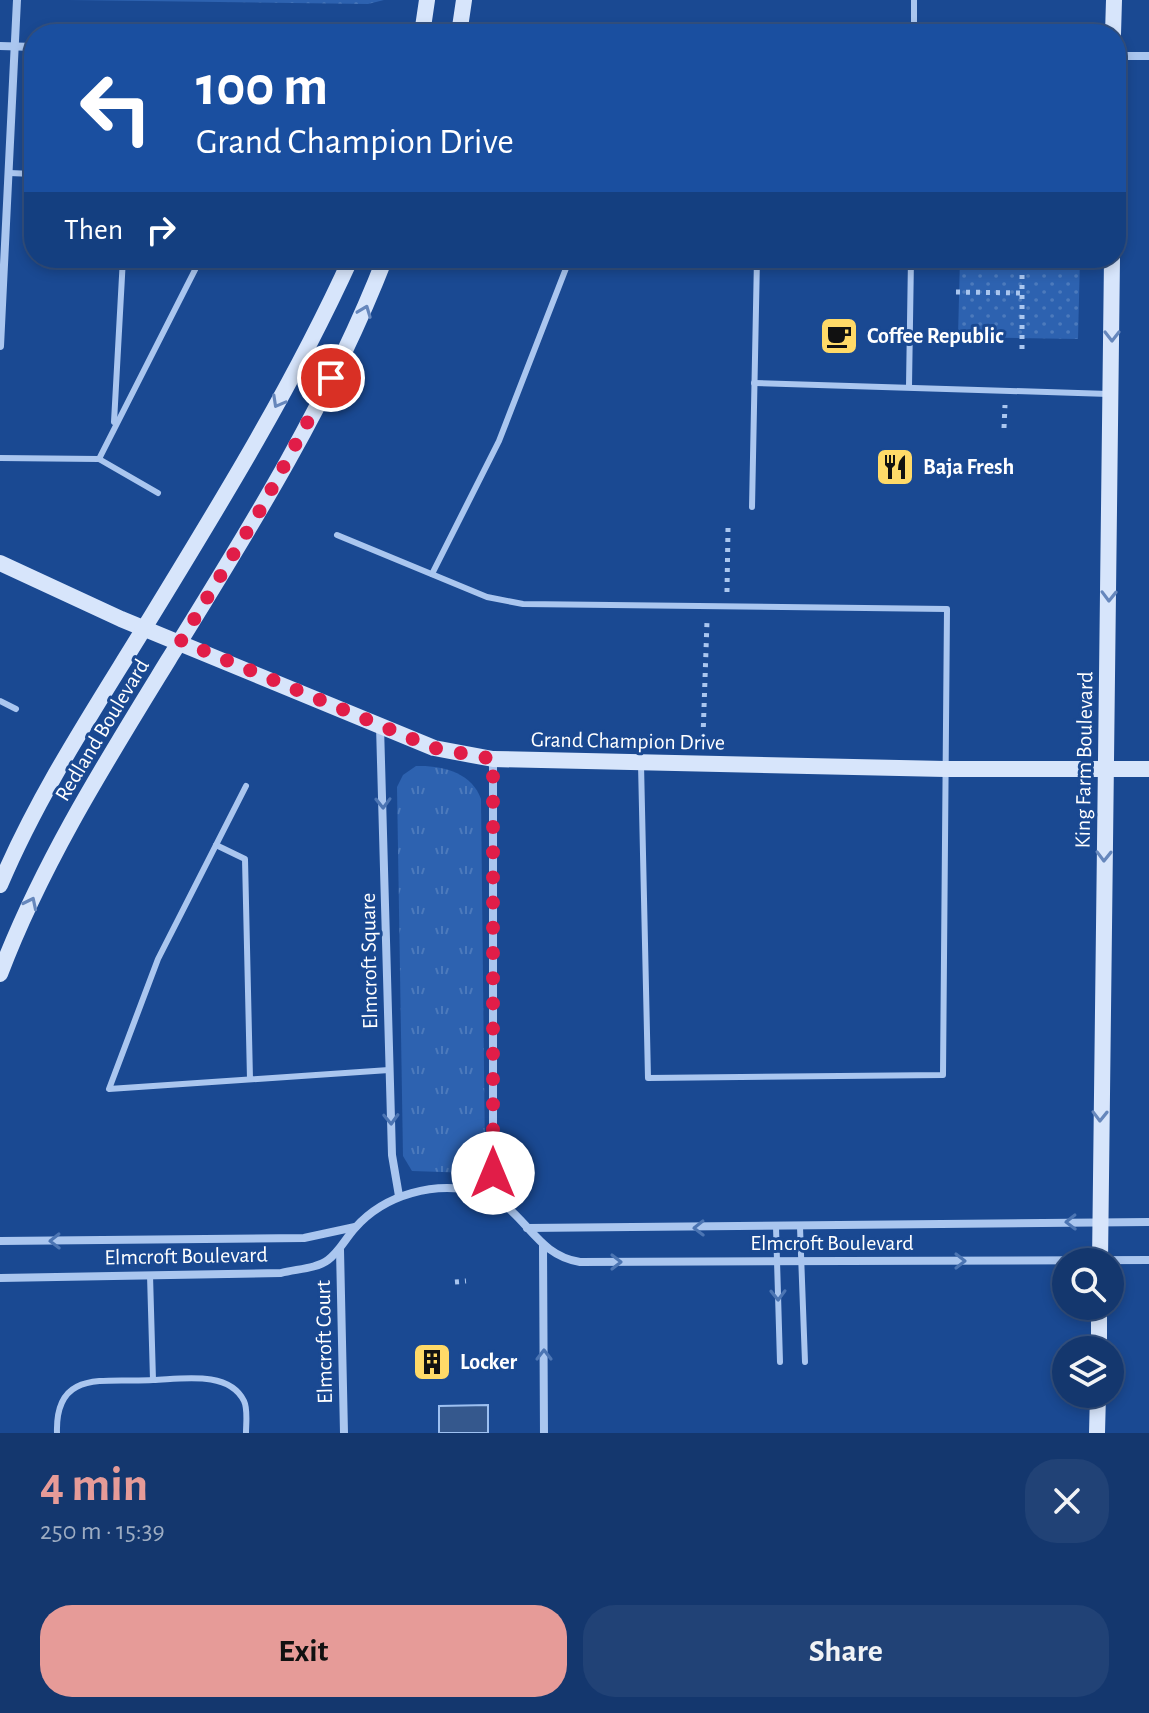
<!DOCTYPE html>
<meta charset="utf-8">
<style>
:root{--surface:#14376e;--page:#214276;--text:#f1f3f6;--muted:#9dacc2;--line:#335181;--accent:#e69b98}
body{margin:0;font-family:"Alegreya Sans",sans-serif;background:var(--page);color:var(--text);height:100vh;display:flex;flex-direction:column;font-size:30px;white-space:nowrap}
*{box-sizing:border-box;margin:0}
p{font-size:26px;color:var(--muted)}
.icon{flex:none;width:44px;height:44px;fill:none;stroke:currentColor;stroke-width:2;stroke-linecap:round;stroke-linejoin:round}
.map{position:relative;height:1433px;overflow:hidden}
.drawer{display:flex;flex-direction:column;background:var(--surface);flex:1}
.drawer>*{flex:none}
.guide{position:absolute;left:24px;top:24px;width:1102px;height:244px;border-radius:32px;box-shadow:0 4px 12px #0003,0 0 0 2px var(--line);background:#1a4fa0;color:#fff;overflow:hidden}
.tools{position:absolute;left:1052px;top:1248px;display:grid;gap:16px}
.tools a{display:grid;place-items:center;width:72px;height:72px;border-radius:50%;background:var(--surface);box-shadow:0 4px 12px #0003,0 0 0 2px var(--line);font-size:40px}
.pin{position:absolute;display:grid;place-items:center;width:68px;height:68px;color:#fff;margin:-34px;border:4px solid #fff;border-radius:50%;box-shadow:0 2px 8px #0007}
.me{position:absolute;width:88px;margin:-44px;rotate:0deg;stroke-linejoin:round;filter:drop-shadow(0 0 6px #0008)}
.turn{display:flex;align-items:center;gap:28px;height:168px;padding:0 40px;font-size:36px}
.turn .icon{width:104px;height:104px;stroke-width:2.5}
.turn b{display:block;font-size:56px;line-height:68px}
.then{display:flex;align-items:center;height:76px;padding:0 40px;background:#0003;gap:16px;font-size:30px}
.round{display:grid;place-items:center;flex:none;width:84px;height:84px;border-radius:32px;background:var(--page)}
.headline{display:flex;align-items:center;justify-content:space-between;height:136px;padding:0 40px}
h1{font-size:48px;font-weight:700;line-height:60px;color:var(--accent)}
.action{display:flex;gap:16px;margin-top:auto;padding:16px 40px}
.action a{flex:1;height:92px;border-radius:32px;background:var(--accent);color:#111;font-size:32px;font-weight:700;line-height:92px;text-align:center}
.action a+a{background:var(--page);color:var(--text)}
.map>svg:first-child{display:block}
.grass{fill:url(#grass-tufts)}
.park{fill:url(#park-dots)}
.water{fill:#35588d;stroke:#9dc0f1;stroke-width:2}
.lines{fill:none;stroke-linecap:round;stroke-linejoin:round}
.path{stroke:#aac6ef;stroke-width:5;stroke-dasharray:4 6;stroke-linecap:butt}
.lane{stroke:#aac6ef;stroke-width:6}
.street{stroke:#aac6ef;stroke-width:8}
.secondary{stroke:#d7e5fb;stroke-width:16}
.oneway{stroke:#6687bc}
.oneway2{stroke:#4c75b3}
.route{stroke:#e11d48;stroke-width:14;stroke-dasharray:0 25.2}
.labels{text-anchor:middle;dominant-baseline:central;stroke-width:6;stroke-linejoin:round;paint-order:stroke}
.poi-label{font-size:22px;font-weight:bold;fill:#fff;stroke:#1a4992;text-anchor:start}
.street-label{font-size:22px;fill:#fff;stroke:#1a4992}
</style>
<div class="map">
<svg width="1149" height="1433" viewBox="0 0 1149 1433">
<defs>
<pattern id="grass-tufts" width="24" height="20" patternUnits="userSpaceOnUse" patternTransform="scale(2)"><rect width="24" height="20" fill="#2d62b0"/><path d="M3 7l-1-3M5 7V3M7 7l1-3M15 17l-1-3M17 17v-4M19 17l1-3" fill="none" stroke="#4c7abc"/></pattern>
<pattern id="park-dots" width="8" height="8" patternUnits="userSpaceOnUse" patternTransform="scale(2)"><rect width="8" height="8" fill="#2d62b0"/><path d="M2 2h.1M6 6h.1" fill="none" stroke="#4c7abc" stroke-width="1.8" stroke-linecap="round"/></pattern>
</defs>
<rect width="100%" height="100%" fill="#1a4992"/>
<path class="grass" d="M416 766C443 765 472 773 481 799L485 1158 472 1173 412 1171 403 1156 397 787 403 775Z"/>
<g class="park">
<path d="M69 0H384L368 4Z"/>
<path d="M960 258H1080L1078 339 958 337Z"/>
</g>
<path class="water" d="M488 1405V1433H439V1406Z"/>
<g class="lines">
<g class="path">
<path d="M956 292 1022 293"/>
<path d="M1022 349V258"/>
<path d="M1004 428 1005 405"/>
<path d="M727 592 728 528"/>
<path d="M703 737 707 621"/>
<path d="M455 1282 466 1281"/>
</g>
<g class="lane">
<path d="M914 34V0"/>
<path d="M9 173 34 174"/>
<path d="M754 383 1109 394"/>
<path d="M909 386 911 258"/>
<path d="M114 422 123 258"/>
<path d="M0 458 99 459 158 493"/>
<path d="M99 459 201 258"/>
<path d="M752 507 757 258"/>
<path d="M337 535 487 597 523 604 947 609 943 1075 648 1078 641 764"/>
<path d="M432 574 499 441 570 258"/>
<path d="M0 701 16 709"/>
<path d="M246 786 158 959 109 1089 389 1070"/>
<path d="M216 845 245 859 250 1079"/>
<path d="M776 1227 780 1362"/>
<path d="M800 1227 805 1362"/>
<path d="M150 1275 153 1380C181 1379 229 1370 244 1401 248 1409 246 1423 246 1433"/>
<path d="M57 1433C55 1368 105 1383 153 1380"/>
</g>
<g class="street">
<path d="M0 46 34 47"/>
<path d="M1116 56H1149"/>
<path d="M0 346 17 0"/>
<path d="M380 726 392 1155 399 1196"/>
<path d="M493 759V1198"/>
<path d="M527 1228 1149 1222"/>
<path d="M0 1241 304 1238 355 1227"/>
<path d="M543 1246 544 1433"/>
<path d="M340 1250 344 1433"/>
<path d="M0 1278 281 1273C295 1269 316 1269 328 1260 340 1251 345 1239 355 1228 385 1194 435 1181 478 1192 525 1204 532 1255 580 1262L1149 1260"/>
</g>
<g class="secondary">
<path d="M422 34 427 0"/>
<path d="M459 34 464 0"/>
<path d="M1113 34 1114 0"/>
<path d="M0 563 121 619 434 748 493 759 945 769H1149"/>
<path d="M0 885C38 795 92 713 143 630 217 509 292 388 351 258"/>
<path d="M0 974C42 863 107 760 169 659 249 530 330 400 385 258"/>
<path d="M1100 1262 1112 258"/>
<path d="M1099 1350V1306"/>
<path d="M1097 1433 1098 1394"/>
</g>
</g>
<defs><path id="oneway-chevron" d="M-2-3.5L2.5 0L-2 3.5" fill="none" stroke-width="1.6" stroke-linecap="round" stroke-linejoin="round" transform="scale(2)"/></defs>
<g class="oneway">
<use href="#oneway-chevron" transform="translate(365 311) rotate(-69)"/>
<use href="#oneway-chevron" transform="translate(1112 336) rotate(90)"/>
<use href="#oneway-chevron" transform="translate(278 402) rotate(119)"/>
<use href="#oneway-chevron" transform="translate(1109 596) rotate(91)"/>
<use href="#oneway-chevron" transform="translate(1104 856) rotate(91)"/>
<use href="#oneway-chevron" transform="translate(31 903) rotate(-64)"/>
<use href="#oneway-chevron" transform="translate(1100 1116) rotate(91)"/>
</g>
<g class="oneway2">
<use href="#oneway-chevron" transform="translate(383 803) rotate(89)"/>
<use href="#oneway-chevron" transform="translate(391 1119) rotate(88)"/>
<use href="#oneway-chevron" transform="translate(1071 1222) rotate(179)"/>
<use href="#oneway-chevron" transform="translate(699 1228) rotate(179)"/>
<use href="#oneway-chevron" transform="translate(55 1241) rotate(179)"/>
<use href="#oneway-chevron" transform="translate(960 1261)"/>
<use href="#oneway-chevron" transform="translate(616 1262)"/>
<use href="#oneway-chevron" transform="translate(778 1295) rotate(89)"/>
<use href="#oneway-chevron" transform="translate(544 1355) rotate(-90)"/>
</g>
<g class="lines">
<path class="route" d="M331 378 262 507 181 641 434 748 493 759V1173"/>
</g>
<defs>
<g id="cafe-square" transform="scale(2)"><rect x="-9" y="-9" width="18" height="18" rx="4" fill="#ffda68" stroke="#1a4992"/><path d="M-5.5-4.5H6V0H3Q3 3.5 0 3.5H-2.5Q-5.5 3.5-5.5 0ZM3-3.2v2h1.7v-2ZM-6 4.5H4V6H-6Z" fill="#111"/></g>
<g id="restaurant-square" transform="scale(2)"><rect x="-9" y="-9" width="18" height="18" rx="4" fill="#ffda68" stroke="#1a4992"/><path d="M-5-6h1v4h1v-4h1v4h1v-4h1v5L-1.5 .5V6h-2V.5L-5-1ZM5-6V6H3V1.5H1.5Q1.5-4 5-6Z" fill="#111"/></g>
<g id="building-square" transform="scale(2)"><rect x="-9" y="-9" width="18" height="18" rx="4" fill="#ffda68" stroke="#1a4992"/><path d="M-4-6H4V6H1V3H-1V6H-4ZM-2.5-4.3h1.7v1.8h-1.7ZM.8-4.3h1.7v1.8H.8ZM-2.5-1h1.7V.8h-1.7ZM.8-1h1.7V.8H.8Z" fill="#111"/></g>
</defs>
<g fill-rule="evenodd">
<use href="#cafe-square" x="839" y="336"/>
<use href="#restaurant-square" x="895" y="467"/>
<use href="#building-square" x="432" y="1362"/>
</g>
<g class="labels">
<g class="poi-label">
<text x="867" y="336">Coffee Republic</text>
<text x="923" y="467">Baja Fresh</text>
<text x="460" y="1362">Locker</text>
</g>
<g class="street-label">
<text transform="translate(102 730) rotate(-59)">Redland Boulevard</text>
<text transform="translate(628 741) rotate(1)">Grand Champion Drive</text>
<text transform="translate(1084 760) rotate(-89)">King Farm Boulevard</text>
<text transform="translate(369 961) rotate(-91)">Elmcroft Square</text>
<text x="832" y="1243">Elmcroft Boulevard</text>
<text transform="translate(186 1256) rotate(-1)">Elmcroft Boulevard</text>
<text transform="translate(324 1342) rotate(-91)">Elmcroft Court</text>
</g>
</g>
</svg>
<div class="tools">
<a><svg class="icon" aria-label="search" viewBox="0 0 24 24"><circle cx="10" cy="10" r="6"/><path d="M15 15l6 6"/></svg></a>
<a><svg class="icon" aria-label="layers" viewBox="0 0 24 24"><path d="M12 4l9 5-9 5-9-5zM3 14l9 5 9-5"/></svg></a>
</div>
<div class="pin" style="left:331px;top:378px;background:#d93025"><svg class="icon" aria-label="arrive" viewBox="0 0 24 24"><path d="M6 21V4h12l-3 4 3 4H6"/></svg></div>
<svg class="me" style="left:493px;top:1173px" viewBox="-20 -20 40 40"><circle r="19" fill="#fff"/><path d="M0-13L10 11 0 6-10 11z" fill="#e11d48"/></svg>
<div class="guide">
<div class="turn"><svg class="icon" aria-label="left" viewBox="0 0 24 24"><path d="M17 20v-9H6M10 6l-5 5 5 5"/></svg><div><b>100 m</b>Grand Champion Drive</div></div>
<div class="then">Then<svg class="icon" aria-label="right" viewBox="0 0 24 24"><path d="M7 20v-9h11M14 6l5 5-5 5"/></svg></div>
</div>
</div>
<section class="drawer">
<div class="headline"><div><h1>4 min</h1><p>250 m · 15:39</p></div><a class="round"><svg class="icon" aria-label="close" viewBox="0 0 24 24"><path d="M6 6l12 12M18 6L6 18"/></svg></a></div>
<div class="action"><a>Exit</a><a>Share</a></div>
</section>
